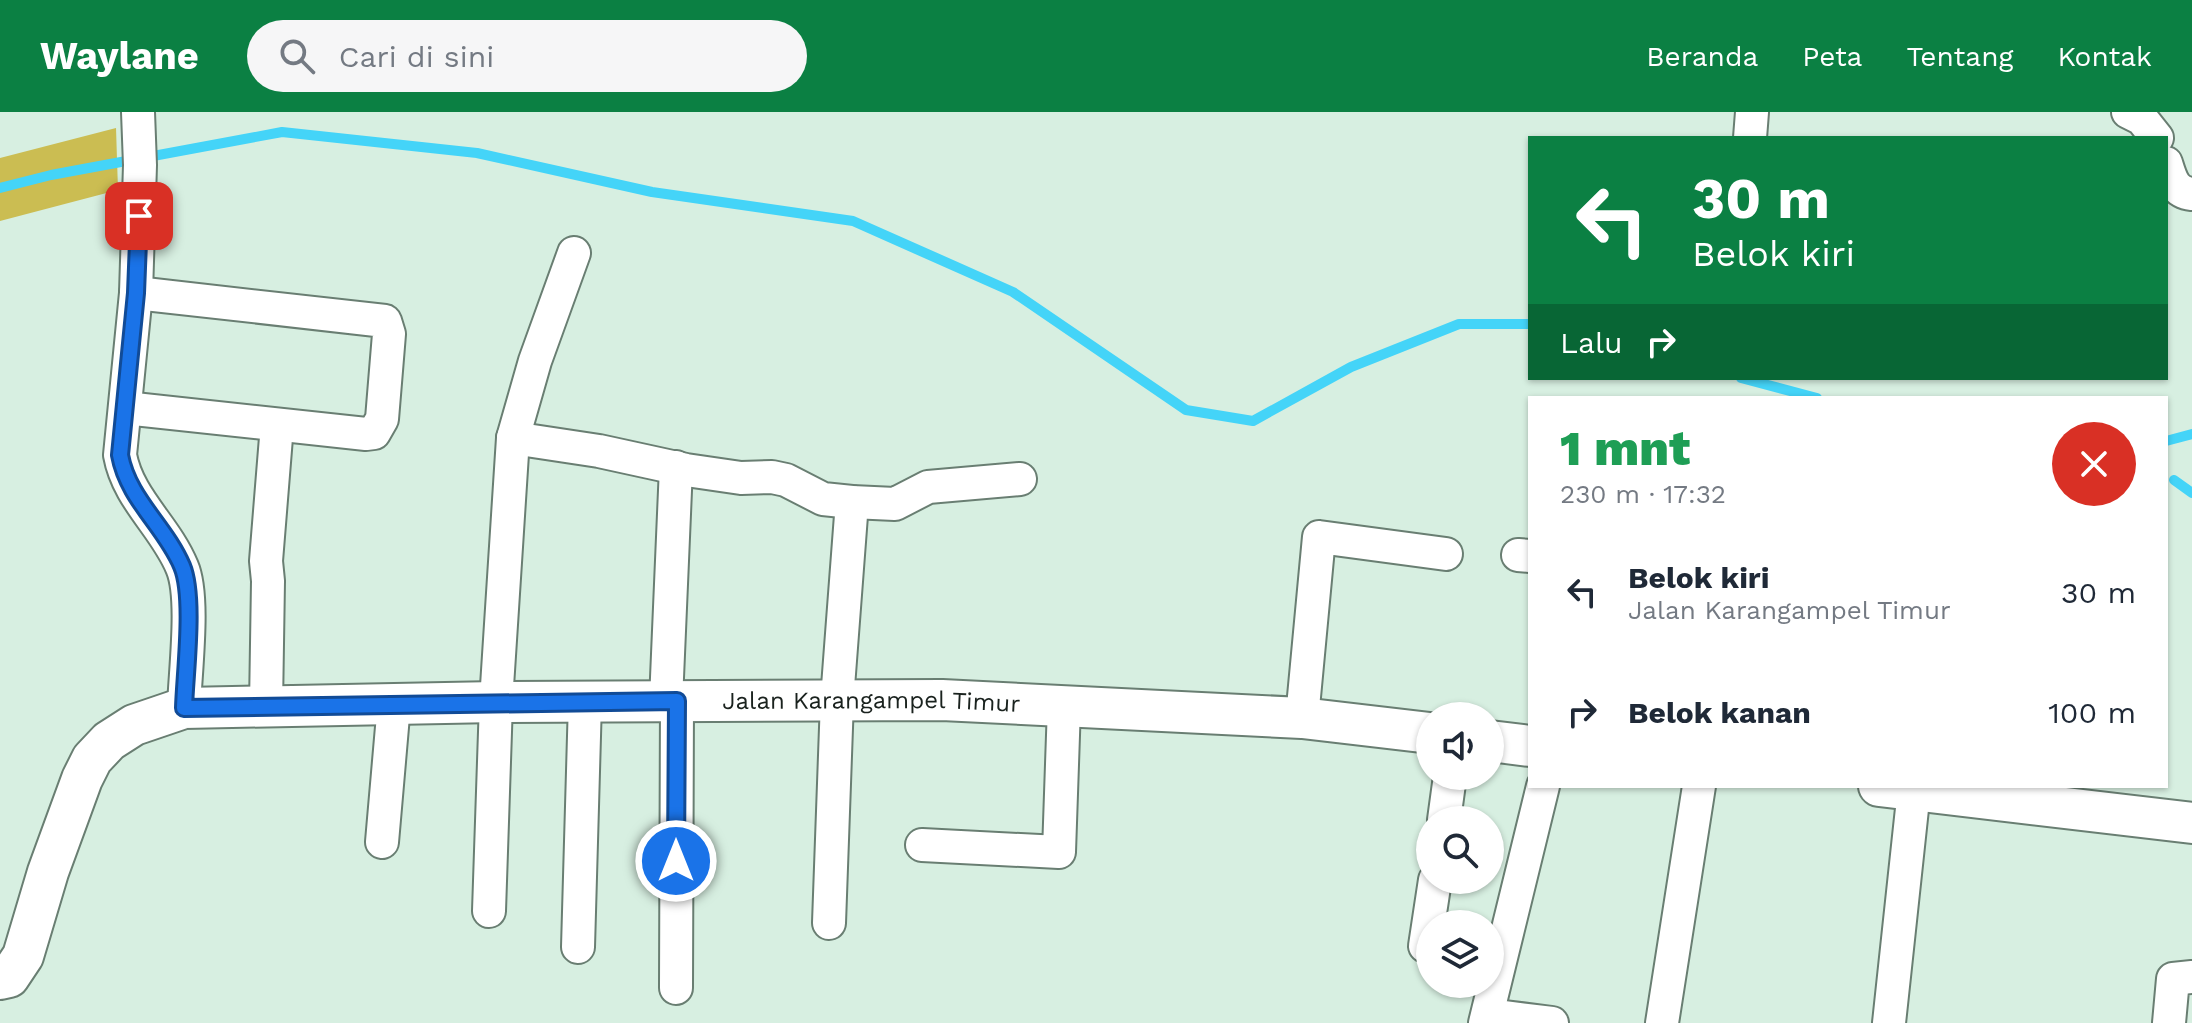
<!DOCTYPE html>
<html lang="id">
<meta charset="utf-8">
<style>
:root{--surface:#fff;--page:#f6f6f7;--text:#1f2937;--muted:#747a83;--accent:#0b8043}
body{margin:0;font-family:"Work Sans",sans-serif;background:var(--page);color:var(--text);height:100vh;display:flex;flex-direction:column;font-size:30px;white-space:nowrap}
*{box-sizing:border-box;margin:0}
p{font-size:26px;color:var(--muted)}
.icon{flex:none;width:44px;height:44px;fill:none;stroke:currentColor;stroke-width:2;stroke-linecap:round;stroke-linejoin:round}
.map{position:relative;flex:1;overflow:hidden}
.panel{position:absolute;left:1528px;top:284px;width:640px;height:392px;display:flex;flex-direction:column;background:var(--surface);border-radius:0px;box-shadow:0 2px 6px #0004}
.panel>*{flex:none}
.guide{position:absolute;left:1528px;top:24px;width:640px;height:244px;border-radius:0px;box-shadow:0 2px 6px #0004;background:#0b8043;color:#fff;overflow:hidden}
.buttons{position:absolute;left:1416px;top:590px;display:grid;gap:16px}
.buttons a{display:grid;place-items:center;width:88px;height:88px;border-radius:50%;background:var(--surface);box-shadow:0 2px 6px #0004;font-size:40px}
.pin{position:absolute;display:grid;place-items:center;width:68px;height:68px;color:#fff;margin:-34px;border-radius:16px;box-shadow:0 4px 12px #0006}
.me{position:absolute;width:88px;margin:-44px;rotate:0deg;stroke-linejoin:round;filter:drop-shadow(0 0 6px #0008)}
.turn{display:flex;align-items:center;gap:28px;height:168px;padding:0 32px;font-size:36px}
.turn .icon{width:104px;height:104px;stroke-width:2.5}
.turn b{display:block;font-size:56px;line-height:68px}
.then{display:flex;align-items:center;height:76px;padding:0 32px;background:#0003;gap:16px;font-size:30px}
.round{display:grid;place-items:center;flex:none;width:84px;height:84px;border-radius:42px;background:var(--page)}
.summary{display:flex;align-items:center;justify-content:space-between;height:136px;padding:0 32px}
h1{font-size:48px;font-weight:800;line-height:60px;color:#1e9e55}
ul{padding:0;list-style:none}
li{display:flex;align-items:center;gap:24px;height:120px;padding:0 32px}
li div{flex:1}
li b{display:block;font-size:30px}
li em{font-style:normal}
header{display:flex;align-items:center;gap:48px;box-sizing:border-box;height:112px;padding:0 40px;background:var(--accent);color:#fff}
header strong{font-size:38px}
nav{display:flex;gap:44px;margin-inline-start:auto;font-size:28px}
.search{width:560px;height:72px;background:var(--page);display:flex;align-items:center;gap:20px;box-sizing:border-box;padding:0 28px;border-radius:44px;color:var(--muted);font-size:30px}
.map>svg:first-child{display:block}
.forest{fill:#cbbd52}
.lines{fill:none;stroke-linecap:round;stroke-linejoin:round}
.stream{stroke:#44d4f8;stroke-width:10}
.minor-casing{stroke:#697e72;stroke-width:36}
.tertiary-casing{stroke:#697e72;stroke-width:44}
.minor{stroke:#fff;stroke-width:32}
.tertiary{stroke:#fff;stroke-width:40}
.route-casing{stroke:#114b97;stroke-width:20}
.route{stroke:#1a73e8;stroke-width:14}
.labels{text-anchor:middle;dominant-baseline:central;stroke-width:7;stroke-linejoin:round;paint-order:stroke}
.street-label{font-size:24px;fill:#1a221e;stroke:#d7efe1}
</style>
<header>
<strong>Waylane</strong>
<div class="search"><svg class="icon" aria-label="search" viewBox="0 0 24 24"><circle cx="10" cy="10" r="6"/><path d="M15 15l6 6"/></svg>Cari di sini</div>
<nav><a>Beranda</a><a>Peta</a><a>Tentang</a><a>Kontak</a></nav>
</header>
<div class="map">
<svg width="2192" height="911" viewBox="0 0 2192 911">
<rect width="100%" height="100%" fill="#d7efe1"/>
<path class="forest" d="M116 16 118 78 0 109V46Z"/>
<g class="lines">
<g class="stream">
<path d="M0 76 51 63 282 20 477 41 652 80 853 109 1013 180 1186 298 1253 309 1351 255 1459 212H1530"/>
<path d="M1741 266 1817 286"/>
<path d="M2166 329 2192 322"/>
<path d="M2174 368 2192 381"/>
</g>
<g class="minor-casing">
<g id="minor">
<path d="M138 0 140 53 136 181 120 343C128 387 165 414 182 455 195 485 185 560 184 596"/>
<path d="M2128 0 2142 7 2157 26"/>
<path d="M1750 26 1752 0"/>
<path d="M2166 51C2171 67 2174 80 2192 82"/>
<path d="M125 296 366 322 374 321 382 307 389 222 385 209 136 181"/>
<path d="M513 326 599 339 686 358 741 366 772 365 786 368 823 387 852 390 895 392 928 375 1020 367"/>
<path d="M1518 443 1530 444"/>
<path d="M666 589 676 355"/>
<path d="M266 594 268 469 266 449 277 313"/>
<path d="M1302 606 1319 425 1446 442"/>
<path d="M1444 708 1450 664"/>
<path d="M382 730 394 592"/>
<path d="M922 733 1059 740 1064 594"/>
<path d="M489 799 496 590 513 326 535 249 574 141"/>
<path d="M829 811 837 588 852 390"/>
<path d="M1425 834 1435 768"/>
<path d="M578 835 585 589"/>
<path d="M676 876 677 589"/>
<path d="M1488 903 1552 911"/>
<path d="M1485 911 1543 674"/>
<path d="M1662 911 1699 674"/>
<path d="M1889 911 1914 678"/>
<path d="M2169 911 2173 867 2192 865"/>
</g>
</g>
<g class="tertiary-casing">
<g id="tertiary">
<path d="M1490 629 1530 634"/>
<path d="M1879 674 2192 711"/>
<path id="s1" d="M0 867 9 865 23 844 48 760 82 667 92 647 109 629 134 613 184 596 496 590 942 588 1302 606 1430 621"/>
</g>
</g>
<use href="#minor" class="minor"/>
<use href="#tertiary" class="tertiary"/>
</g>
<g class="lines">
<g class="route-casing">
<path id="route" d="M139 104 136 181 120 343C128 387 165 414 182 454 195 485 185 561 184 596L677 589 676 749"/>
</g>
<use href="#route" class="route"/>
</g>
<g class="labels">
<g class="street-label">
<text stroke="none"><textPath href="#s1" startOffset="1038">Jalan Karangampel Timur</textPath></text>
</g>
</g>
</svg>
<div class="buttons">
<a><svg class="icon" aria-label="sound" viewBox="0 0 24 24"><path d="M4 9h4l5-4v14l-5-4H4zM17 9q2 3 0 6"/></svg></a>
<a><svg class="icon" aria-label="search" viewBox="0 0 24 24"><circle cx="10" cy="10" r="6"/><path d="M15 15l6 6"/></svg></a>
<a><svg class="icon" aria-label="layers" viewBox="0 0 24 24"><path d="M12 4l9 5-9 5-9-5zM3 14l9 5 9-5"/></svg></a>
</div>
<div class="pin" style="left:139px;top:104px;background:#d93025"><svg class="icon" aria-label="arrive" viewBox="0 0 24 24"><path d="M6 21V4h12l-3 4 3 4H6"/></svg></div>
<svg class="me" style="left:676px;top:749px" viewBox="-20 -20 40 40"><circle r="17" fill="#1a73e8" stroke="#fff" stroke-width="3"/><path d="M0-11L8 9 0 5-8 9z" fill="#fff"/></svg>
<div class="guide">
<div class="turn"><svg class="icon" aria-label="left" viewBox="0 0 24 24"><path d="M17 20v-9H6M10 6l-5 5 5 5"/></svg><div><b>30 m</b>Belok kiri</div></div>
<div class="then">Lalu<svg class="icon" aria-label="right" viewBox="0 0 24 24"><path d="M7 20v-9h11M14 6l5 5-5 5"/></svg></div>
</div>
<section class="panel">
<div class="summary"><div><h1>1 mnt</h1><p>230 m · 17:32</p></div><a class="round" style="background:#d93025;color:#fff"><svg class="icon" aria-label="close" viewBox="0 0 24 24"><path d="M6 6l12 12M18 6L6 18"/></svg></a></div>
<ul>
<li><svg class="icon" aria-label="left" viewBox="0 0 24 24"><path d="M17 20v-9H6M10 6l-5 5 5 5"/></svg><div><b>Belok kiri</b><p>Jalan Karangampel Timur</p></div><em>30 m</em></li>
<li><svg class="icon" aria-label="right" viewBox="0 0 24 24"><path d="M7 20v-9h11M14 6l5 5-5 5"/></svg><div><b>Belok kanan</b></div><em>100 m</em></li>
</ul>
</section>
</div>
